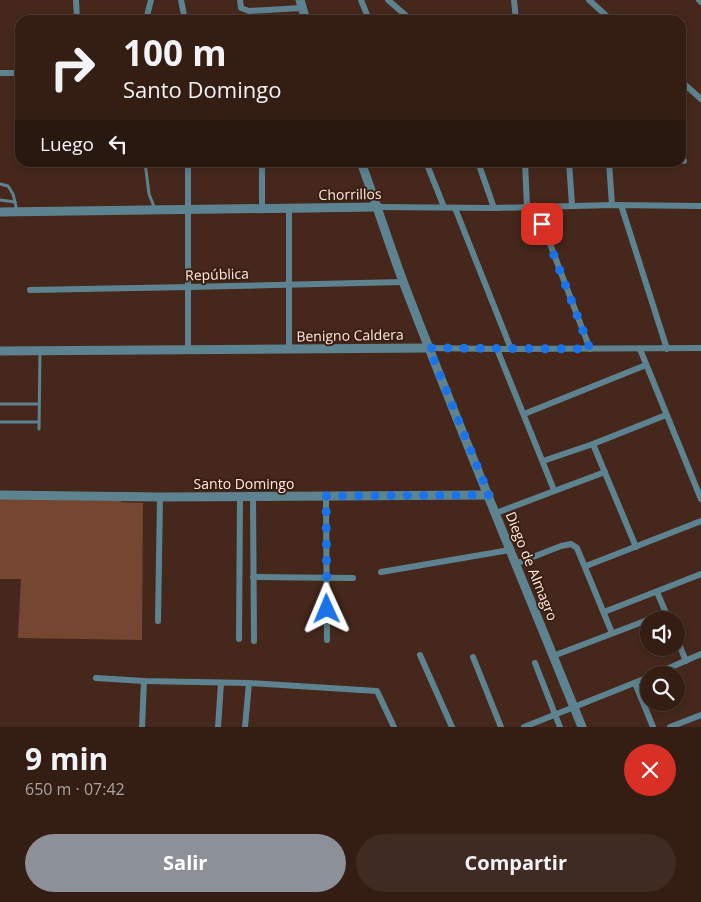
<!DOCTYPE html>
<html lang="es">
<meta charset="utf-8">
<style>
:root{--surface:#341e14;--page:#3f2b22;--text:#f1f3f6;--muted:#a9a2a0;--line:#4e3c34;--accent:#8c9099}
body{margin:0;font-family:"Open Sans",sans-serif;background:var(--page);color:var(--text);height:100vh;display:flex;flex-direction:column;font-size:19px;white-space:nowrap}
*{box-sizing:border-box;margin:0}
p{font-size:16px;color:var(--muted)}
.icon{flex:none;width:28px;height:28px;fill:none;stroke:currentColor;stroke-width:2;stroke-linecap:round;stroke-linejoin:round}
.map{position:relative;height:727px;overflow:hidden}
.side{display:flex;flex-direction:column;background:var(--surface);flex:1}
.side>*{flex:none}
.guide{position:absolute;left:15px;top:15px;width:671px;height:152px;border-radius:15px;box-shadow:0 2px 8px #0003,0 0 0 1px var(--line);background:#341e14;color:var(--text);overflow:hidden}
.tools{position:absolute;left:640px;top:611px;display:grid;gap:10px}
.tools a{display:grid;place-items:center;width:45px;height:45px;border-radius:50%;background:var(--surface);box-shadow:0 2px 8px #0003,0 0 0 1px var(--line);font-size:25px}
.pin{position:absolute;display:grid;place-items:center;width:42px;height:42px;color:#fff;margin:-21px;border-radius:10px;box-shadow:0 2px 8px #0006}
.me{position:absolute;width:55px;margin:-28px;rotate:359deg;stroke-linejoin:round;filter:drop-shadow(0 0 4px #0008)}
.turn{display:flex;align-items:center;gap:18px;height:105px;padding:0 25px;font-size:22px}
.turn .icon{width:65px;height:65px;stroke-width:2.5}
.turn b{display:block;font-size:35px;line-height:42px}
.then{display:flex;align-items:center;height:48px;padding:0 25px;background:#0003;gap:10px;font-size:19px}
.round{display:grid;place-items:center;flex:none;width:52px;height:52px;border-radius:26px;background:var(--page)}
.head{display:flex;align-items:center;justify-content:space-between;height:85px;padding:0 25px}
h1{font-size:30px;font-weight:700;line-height:38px}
.button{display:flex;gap:10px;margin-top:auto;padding:10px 25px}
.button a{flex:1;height:58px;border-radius:30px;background:var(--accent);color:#fff;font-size:20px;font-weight:700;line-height:58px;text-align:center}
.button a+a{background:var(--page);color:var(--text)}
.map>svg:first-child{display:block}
.green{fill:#754631}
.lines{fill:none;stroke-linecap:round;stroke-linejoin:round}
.service{stroke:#5d8390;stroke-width:3}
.minor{stroke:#5d8390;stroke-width:6}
.tertiary{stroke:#5d8390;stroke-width:9}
.route{stroke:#1a73e8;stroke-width:9;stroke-dasharray:0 16.2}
.labels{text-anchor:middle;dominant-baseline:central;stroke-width:4;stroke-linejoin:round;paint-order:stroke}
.street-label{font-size:14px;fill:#feeae1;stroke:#3b1e12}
</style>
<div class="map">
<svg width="701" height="727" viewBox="0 0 701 727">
<rect width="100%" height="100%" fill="#45281b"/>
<path class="green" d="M121 498V502L143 503 142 640 18 638 21 579H0V499Z"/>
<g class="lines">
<g class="service">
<path d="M145 162 149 194 155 209"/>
<path d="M0 184 8 186 13 194 17 211"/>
<path d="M0 200 15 202"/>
<path d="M0 404H39"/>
<path d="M0 422H39"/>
<path d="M39 429 40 351"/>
</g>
<g class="minor">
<path d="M76 0 77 20"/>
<path d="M181 0 185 20"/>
<path d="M240 0 241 8 249 11 302 8"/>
<path d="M361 0 369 20"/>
<path d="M388 0 411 20"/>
<path d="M514 0 516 20"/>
<path d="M589 0 611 20"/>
<path d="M699 0 701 2"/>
<path d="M146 20 151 0"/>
<path d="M0 73H20"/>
<path d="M681 81 701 99"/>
<path d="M681 160 684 161"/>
<path d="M262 162V209"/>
<path d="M426 162 444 207"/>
<path d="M478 162 494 208"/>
<path d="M525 162 527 207"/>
<path d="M569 162 572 205"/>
<path d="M609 162 612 205"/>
<path d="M609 165 627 162"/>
<path d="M621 205 667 349"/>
<path d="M378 207 494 208 612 205 701 206"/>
<path d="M536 207 590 349"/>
<path d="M289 208V349"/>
<path d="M455 208 511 349"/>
<path d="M30 290 188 287 403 282"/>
<path d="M429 348 497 349 701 348"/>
<path d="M188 349V162"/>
<path d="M497 349 554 490"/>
<path d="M640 349 701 499"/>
<path d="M524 414 646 365"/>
<path d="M593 444 636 547"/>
<path d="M543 461 593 444 666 415"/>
<path d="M326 496 327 640"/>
<path d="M253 497 254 641"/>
<path d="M496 513 605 472"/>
<path d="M515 564 561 546 571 544 577 548 612 633"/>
<path d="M586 566 701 521"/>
<path d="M381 572 510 550"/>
<path d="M253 577 353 578"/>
<path d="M657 592 669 620"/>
<path d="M604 612 701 574"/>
<path d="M158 621 160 497"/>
<path d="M676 637 686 661"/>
<path d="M239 639 240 497"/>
<path d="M420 655 452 727"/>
<path d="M553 656 666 613"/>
<path d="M473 657 501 727"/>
<path d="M535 663 560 727"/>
<path d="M653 675 701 654"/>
<path d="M96 678 144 681 249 683 377 691 394 727"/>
<path d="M635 683 653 727"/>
<path d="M142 727 144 681"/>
<path d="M218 727 221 683"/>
<path d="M245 727 249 683"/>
<path d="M524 727 649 677"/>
<path d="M670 727 701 715"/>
</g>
<g class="tertiary">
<path d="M300 0 306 20"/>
<path d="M361 162C376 203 389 244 404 284 461 432 522 579 582 727"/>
<path d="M0 212 378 207"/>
<path d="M0 351 429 348"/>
<path d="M0 495 160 497 489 495"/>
</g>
</g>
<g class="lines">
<path class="route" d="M327 609 326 496 489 495 429 348 590 349 542 224"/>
</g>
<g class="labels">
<g class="street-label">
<text transform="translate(350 194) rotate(-1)">Chorrillos</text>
<text transform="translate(217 274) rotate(-2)">República</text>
<text transform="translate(350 335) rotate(-1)">Benigno Caldera</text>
<text x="244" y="483">Santo Domingo</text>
<text transform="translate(532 566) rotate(68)">Diego de Almagro</text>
</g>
</g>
</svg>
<div class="tools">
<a><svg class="icon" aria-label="sound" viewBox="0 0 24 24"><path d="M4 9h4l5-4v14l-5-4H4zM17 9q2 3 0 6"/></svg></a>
<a><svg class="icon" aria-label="search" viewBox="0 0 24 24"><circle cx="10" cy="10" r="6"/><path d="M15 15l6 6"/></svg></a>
</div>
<div class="pin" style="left:542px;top:224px;background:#d93025"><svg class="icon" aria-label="arrive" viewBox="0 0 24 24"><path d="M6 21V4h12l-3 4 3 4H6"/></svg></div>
<svg class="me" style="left:327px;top:609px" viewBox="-20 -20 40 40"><path d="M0-17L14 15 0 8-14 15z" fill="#1a73e8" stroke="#fff" stroke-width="4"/></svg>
<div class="guide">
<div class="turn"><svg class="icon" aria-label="right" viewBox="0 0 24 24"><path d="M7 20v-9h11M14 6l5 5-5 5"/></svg><div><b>100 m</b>Santo Domingo</div></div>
<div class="then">Luego<svg class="icon" aria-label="left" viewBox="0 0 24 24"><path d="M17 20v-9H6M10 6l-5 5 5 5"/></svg></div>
</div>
</div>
<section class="side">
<div class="head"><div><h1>9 min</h1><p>650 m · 07:42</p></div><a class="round" style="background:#d93025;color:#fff"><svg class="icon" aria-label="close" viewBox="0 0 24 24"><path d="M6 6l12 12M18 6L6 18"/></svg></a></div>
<div class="button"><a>Salir</a><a>Compartir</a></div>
</section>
